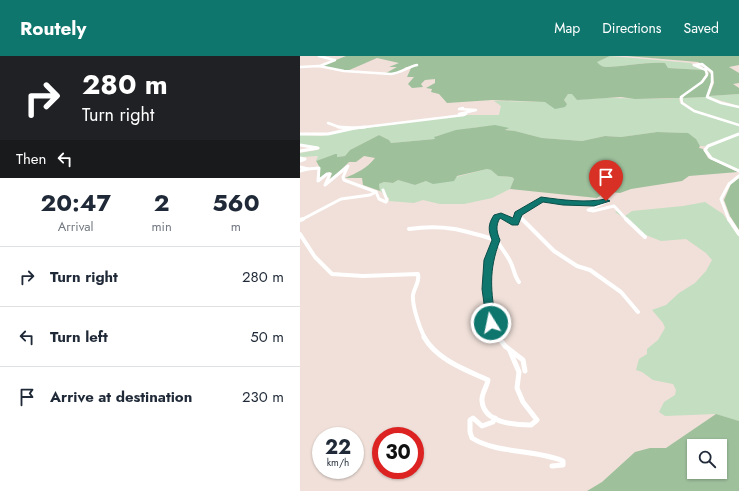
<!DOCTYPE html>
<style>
:root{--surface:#fff;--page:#f6f6f7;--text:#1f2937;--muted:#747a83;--line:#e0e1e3;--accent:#0f766e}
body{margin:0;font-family:Jost,sans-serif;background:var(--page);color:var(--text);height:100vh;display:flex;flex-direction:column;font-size:15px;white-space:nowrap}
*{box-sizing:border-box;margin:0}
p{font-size:13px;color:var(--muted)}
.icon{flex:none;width:22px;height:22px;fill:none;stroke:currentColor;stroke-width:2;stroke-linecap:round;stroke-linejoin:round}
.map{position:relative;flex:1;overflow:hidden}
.details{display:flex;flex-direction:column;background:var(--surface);width:300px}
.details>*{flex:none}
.guide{background:#202124;color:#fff;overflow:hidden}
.fabs{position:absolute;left:387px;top:383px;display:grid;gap:8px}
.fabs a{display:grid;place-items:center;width:40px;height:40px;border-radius:0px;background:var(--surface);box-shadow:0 1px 3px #0004;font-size:20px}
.speed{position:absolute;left:12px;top:371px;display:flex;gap:8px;font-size:20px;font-weight:700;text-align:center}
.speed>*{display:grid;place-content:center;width:52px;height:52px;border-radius:50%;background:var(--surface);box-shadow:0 1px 3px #0004;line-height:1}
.speed small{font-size:10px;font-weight:400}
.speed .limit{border:6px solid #d22;background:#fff;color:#111}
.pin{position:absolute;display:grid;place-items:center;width:34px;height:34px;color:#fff;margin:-41px -17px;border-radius:50% 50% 50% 0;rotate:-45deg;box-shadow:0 0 4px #0007}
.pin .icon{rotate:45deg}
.me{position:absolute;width:44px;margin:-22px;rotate:350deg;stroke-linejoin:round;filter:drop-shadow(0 0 3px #0008)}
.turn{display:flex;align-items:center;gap:14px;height:84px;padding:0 16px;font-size:18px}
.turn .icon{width:52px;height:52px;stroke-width:2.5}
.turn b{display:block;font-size:28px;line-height:34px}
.then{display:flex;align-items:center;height:38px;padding:0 16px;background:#0003;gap:8px;font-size:15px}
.eta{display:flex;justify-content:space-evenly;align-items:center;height:68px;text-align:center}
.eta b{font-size:24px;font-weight:700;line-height:28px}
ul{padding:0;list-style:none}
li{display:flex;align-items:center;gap:12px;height:60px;padding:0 16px;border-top:1px solid var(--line)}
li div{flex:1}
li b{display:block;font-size:15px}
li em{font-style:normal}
header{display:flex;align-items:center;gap:24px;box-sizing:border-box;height:56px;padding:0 20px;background:var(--accent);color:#fff}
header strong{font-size:19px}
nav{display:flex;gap:22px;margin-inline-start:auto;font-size:14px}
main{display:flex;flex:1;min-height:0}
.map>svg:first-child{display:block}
.green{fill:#c3dec0}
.forest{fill:#9ec09b;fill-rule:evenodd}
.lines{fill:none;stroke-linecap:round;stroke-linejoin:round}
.minor-far3{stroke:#fff;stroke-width:2.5}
.minor-far2{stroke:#fff;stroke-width:3}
.minor-far1{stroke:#fff;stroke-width:4}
.minor{stroke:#fff;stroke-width:5}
.route{fill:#0f766e;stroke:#0a4d48}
</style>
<header>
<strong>Routely</strong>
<nav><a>Map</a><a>Directions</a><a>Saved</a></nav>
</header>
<main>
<section class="details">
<div class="guide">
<div class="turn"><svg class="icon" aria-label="right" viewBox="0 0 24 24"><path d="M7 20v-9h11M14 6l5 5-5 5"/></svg><div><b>280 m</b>Turn right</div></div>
<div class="then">Then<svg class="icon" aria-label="left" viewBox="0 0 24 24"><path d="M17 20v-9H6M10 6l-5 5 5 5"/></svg></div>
</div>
<div class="eta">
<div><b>20:47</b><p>Arrival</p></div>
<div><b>2</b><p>min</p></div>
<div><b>560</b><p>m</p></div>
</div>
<ul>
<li><svg class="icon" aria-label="right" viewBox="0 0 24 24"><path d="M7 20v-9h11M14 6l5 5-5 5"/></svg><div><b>Turn right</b></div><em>280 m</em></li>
<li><svg class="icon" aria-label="left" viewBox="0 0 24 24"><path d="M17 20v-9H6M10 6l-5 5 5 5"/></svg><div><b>Turn left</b></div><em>50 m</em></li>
<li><svg class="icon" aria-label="arrive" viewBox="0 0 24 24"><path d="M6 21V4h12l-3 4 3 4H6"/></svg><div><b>Arrive at destination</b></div><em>230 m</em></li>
</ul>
</section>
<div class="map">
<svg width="439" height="435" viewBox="0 0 439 435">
<rect width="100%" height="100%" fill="#f0e0d9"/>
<g class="green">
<path d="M310 0 391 7 393 10 404 14 368 12 365 7C346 6 327 10 308 11 303 11 299 10 296 6Z"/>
<path d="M272 37 277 44C311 39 345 45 379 42L380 47 393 55 439 69V77L405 90H400L395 82 386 77 357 76 321 81 305 80 282 85 242 82 215 75 205 74 208 73C184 66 159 75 136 80L135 83 91 87 89 84 79 79 50 94 45 100 37 101 35 98 16 105 18 100 0 101V97L18 94 20 92 0 88V79L22 80 50 74 164 59H199L201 50 194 45 245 46 249 48H267L264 44 268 38Z"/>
<path d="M439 38V50L409 41V40Z"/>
<path d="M406 41 439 52V68L395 54 382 45 383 42Z"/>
<path d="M439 79V114L413 102 407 94 409 91Z"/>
<path d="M187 113 191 114 198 120 212 121 214 123 210 133 192 142 164 148H140L123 144 114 147 89 145V142L80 135 79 128 84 126 93 127 98 124 115 129 126 125 133 127Z"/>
<path d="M405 146 423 158 439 181V365L415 358 365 360 359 356 364 346 375 339 376 334 373 328 353 324 342 316 336 314 339 303 347 298V293L358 284 365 272 363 267 352 254 366 249 379 237 395 227 406 215 412 204 406 197 386 183 361 185 338 176 332 167 315 156 318 155 325 160 332 155 383 150Z"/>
</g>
<g class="forest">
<path d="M46 0H310L297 6C300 10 303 11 308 11 327 10 346 6 365 7L368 12 404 14 406 18 399 28 379 42 335 43 321 41 277 44 272 38H268L264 44 267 48 265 51 255 53 245 46 192 44 147 47 139 38 131 36 132 33 126 32 135 27V23L125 24 121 28 123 31 112 32 108 28 114 21H107L111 12 106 11 98 17H86L97 11H89L99 7 77 2 47 15 21 10Z"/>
<path d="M327 0H439V9L429 11 439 17V27L433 28 439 32V38L409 40 414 27 413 16 398 6Z"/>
<path d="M401 11H404L411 18V26L406 41 383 42C391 30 400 34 409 17Z"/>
<path d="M195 69 209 72 205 74 215 75 242 82 282 85 305 80 321 81 357 76 388 77 396 83 400 90 399 92 403 93 408 102 438 116 389 120 382 125 331 133 320 137 301 135 300 140 297 142 210 133 214 123 212 121 198 120 191 114 187 113 157 120 154 125 133 128 126 125 115 129 98 124 93 127 84 126 79 128 80 135 63 129 62 122H45C57 117 67 112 75 102L64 100 56 106H49L33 122 30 123 32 117 29 116 20 123C20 116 21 112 16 105L35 98H37V101L45 100 50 94 79 79 89 84 91 87 135 83 134 81 156 74Z"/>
<path d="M439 122V174L430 160 424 144 431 128Z"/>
<path d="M416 358 439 365V435H287L302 426 335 396 350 392H366ZM394 390H420V416H394Z"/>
</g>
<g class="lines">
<g class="minor-far3">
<path d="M19 0 34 4"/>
<path d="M20 10 35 4"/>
<path d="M0 11 19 10 44 15 91 18C100 17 108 11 117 9"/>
<path d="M439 51 421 47 407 41 412 27V16L402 8 394 9 406 14 407 19 402 26 381 41 382 47 394 55 439 69"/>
<path d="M28 67 39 71 50 72"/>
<path d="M57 72 164 59 166 58H159L176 54 159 53 163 52"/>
</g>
<g class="minor-far2">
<path d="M54 72 65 71"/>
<path d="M0 78H28L55 72 38 71"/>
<path d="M439 78 408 90 405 94 411 102 439 115"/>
<path d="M0 89 18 92 0 95"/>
<path d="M0 102 5 103 0 105"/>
<path d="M0 111 8 113 0 115"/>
<path d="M76 136 79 143 86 146 87 144 83 134"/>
<path d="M218 158 223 164"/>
<path d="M1 164 41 143 70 139 76 136 44 124 43 121 48 110 25 129 30 118H27L18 125 19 112 8 113"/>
<path d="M194 164 200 159 209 164"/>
<path d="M216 164 218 158 241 144 263 147 308 145 288 154 293 155 314 150 327 164"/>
<path d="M429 164 421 143 429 128 439 120"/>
</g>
<g class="minor-far1">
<path d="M195 163C187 178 204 193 210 205 214 212 214 220 219 226"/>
<path d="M207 163 215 167 216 163"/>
<path d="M222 163 254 195 277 210 290 214 321 236 338 256"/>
<path d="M326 163 345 181"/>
<path d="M429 163 439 178"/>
<path d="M0 164 3 163"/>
<path d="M109 173C144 168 163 174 196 184 180 212 183 254 199 282"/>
<path d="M0 178 15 201 32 218 63 220 118 218C120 226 114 232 113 239 112 250 120 273 125 282"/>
</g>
<g class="minor">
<path d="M124 281C137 304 166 314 188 324 187 331 181 338 182 345 184 367 215 369 231 369L237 364 223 346 217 332 219 316 210 295"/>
<path d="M198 281 205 290 223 304 225 315"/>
<path d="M195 362 193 366 182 370 173 362 170 364V376L172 382C197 398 235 393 263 405V409L252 410"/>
</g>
</g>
<path class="route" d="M241 141C263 144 285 147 306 143L310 145 294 150 263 149 243 146 222 159 218 169H212L200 162C195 170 197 177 200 184 188 216 191 234 196 267L191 271 187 269 182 233 184 204 192 184C188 174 188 168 194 159L201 157 213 162 215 156Z"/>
</svg>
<div class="fabs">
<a><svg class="icon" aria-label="search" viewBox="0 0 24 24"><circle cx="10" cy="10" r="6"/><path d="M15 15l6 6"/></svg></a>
</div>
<div class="speed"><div>22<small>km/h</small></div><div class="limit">30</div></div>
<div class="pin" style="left:306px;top:145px;background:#d93025"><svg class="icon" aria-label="arrive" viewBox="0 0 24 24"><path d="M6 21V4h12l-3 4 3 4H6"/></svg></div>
<svg class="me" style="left:191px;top:267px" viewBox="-20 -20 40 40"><circle r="17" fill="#0f766e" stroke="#fff" stroke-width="3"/><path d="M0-11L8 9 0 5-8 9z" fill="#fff"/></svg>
</div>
</main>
